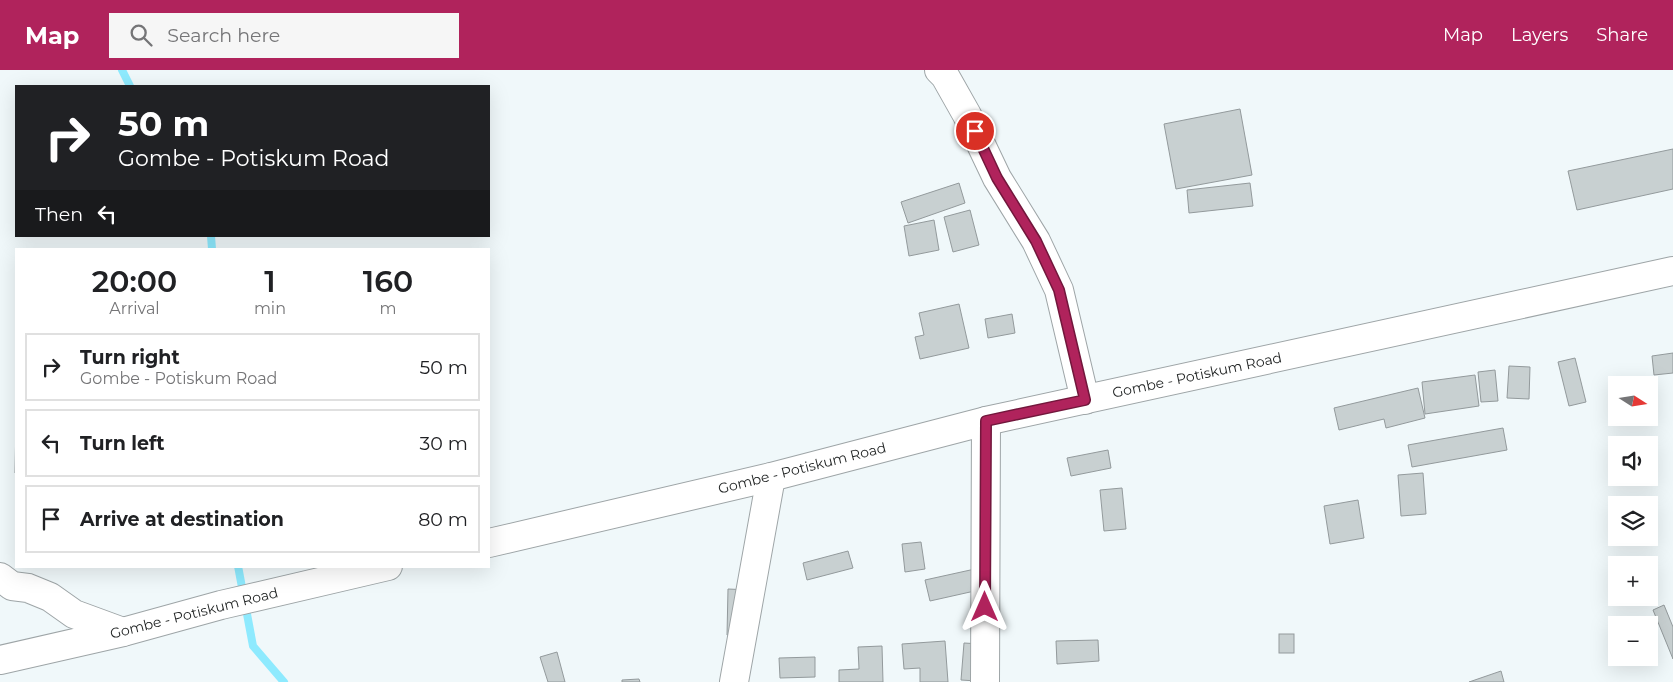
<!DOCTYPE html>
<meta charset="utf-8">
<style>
:root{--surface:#fff;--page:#f6f6f6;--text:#202124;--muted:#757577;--line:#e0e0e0;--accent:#b0235c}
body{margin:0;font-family:Montserrat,sans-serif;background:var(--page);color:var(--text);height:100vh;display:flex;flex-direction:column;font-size:19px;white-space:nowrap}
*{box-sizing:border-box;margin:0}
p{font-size:16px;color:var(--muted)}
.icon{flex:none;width:28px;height:28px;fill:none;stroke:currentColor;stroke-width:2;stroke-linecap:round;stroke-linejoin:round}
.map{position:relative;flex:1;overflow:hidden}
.drawer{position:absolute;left:15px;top:178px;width:475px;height:320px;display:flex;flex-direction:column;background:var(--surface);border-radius:0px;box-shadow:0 5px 20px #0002}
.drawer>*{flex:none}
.top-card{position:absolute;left:15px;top:15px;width:475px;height:152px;border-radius:0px;box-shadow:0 5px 20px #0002;background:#202124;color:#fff;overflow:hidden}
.needle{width:32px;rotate:102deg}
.controls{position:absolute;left:1608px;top:306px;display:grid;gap:10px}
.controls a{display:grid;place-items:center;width:50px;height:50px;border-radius:0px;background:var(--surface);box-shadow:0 5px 20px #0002;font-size:25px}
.pin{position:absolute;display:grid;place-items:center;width:42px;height:42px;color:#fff;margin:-21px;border:2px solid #fff;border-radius:50%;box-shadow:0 1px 5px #0007}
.me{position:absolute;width:55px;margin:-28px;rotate:0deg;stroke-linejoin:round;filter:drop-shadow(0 0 4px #0008)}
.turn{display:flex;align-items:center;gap:18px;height:105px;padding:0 20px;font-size:22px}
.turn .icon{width:65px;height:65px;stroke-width:2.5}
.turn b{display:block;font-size:35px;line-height:42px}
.then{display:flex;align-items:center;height:48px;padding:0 20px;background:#0003;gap:10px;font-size:19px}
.eta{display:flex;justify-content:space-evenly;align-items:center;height:85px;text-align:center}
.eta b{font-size:30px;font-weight:600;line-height:35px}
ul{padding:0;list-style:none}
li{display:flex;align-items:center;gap:15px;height:68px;margin:0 10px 8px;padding:0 10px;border:2px solid var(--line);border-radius:0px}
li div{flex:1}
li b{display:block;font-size:19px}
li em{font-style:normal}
header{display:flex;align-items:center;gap:30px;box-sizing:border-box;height:70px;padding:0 25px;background:var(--accent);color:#fff}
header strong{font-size:24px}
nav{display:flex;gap:28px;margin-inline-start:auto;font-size:18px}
.search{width:350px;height:45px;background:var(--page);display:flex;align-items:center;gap:12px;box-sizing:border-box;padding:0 18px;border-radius:0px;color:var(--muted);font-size:19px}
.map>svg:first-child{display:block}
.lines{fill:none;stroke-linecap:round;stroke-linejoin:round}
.stream{stroke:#8eeafe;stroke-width:8}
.building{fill:#c8d0d1;stroke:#939a9c}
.minor-casing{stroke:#9ea5a7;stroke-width:30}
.major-casing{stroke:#9ea5a7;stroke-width:30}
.minor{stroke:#fff;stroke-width:28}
.major{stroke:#fff;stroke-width:28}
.route-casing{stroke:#72173c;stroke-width:12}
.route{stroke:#b0235c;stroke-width:9}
.labels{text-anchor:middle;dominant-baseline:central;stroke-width:4;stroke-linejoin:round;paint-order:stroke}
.street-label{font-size:14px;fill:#232626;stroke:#fff}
</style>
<header>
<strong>Map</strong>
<div class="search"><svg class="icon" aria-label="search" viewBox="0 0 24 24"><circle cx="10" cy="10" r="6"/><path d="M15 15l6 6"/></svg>Search here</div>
<nav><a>Map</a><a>Layers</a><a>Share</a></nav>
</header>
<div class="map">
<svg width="1673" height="612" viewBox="0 0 1673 612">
<rect width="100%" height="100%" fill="#f0f8fa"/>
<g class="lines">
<g class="stream">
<path d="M122 0 130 16"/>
<path d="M211 166 212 179"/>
<path d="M238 496 253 576 284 612"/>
</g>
</g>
<g class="building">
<path d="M1240 39 1252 105 1176 119 1164 54Z"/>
<path d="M1673 79V119L1577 140 1568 101Z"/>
<path d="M959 113 965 133 908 153 901 132Z"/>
<path d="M1250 113 1253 136 1189 143 1187 120Z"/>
<path d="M970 140 979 175 953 182 944 147Z"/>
<path d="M934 150 939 180 909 186 904 156Z"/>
<path d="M959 234 969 278 920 289 915 267 924 265 919 243Z"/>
<path d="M1012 244 1015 263 988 268 985 249Z"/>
<path d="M1673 283V303L1654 305 1652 286Z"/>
<path d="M1575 288 1586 332 1569 336 1558 292Z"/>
<path d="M1509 296 1530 297 1529 329 1507 328Z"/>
<path d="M1495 300 1498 331 1481 332 1478 302Z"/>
<path d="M1475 305 1479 336 1425 344 1422 312Z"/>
<path d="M1418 318 1425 348 1386 358 1384 349 1339 360 1334 338Z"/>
<path d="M16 350V403H15Z"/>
<path d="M1503 358 1507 380 1412 397 1408 375Z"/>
<path d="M1108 380 1111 398 1071 406 1067 388Z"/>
<path d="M1423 403 1426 444 1401 446 1398 405Z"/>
<path d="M1122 418 1126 459 1104 461 1100 420Z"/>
<path d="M1358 430 1364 468 1330 474 1324 436Z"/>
<path d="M921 472 925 499 905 502 902 474Z"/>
<path d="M848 481 853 498 807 510 803 493Z"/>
<path d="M984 497 988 518 930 531 925 510Z"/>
<path d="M728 519 751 520 749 566 727 565Z"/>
<path d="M1664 535 1673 557V589L1653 540Z"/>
<rect x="1279" y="564" width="15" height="19"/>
<path d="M1098 570 1099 591 1057 594 1056 571Z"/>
<path d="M945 571 948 612H920V598L904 599 902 574Z"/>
<path d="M964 573 981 574 977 611 961 610Z"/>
<path d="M882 576 883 612H839V600L859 599 858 577Z"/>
<path d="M557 582 565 612H548L540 587Z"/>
<path d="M815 587V607L780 608 779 588Z"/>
<path d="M1501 601 1504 612H1469Z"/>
<path d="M639 609 640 612H622V610Z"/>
</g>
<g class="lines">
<g class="minor-casing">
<g id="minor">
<path d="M939 0 945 6 967 45 997 108 1036 171 1059 220 1085 330"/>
<path d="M0 507 12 516 28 518 50 527 74 544 123 562"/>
<path d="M734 612 771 407"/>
<path d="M985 612 986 351"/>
</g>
</g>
<g class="major-casing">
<g id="major">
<path d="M489 473 771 407 986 351 1673 201"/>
<path d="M0 590 123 562 221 535 388 496"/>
</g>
</g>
<use href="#minor" class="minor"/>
<use href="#major" class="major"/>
</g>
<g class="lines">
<g class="route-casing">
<path id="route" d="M975 61 997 108 1036 171 1059 220 1085 330 986 351 985 537"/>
</g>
<use href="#route" class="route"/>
</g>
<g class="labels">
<g class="street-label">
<text transform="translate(1197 305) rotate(-12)">Gombe - Potiskum Road</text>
<text transform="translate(802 398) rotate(-14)">Gombe - Potiskum Road</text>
<text transform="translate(194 543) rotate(-14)">Gombe - Potiskum Road</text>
</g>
</g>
</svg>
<div class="controls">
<a><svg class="needle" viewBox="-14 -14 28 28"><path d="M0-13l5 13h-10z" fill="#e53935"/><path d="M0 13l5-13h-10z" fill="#757577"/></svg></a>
<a><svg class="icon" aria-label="sound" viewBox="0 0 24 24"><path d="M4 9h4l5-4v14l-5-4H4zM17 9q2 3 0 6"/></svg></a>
<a><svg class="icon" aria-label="layers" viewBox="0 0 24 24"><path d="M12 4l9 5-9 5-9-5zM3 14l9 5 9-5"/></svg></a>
<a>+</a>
<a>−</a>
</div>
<div class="pin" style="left:975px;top:61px;background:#d93025"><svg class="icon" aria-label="arrive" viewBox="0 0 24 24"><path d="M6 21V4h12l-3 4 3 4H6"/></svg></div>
<svg class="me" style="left:985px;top:537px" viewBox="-20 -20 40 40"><path d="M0-17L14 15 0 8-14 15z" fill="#b0235c" stroke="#fff" stroke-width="4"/></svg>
<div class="top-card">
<div class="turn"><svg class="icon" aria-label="right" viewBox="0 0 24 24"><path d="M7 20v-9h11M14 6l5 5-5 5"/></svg><div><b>50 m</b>Gombe - Potiskum Road</div></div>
<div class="then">Then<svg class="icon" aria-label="left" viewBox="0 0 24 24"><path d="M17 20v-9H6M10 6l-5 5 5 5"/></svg></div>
</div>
<section class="drawer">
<div class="eta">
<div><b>20:00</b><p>Arrival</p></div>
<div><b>1</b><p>min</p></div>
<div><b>160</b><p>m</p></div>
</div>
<ul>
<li><svg class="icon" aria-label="right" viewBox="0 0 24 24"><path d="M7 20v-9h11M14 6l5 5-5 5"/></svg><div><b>Turn right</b><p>Gombe - Potiskum Road</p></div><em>50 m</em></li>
<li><svg class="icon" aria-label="left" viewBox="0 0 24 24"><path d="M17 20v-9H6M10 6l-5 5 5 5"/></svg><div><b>Turn left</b></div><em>30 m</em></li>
<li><svg class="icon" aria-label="arrive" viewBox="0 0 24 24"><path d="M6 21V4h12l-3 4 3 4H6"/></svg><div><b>Arrive at destination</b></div><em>80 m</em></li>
</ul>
</section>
</div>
